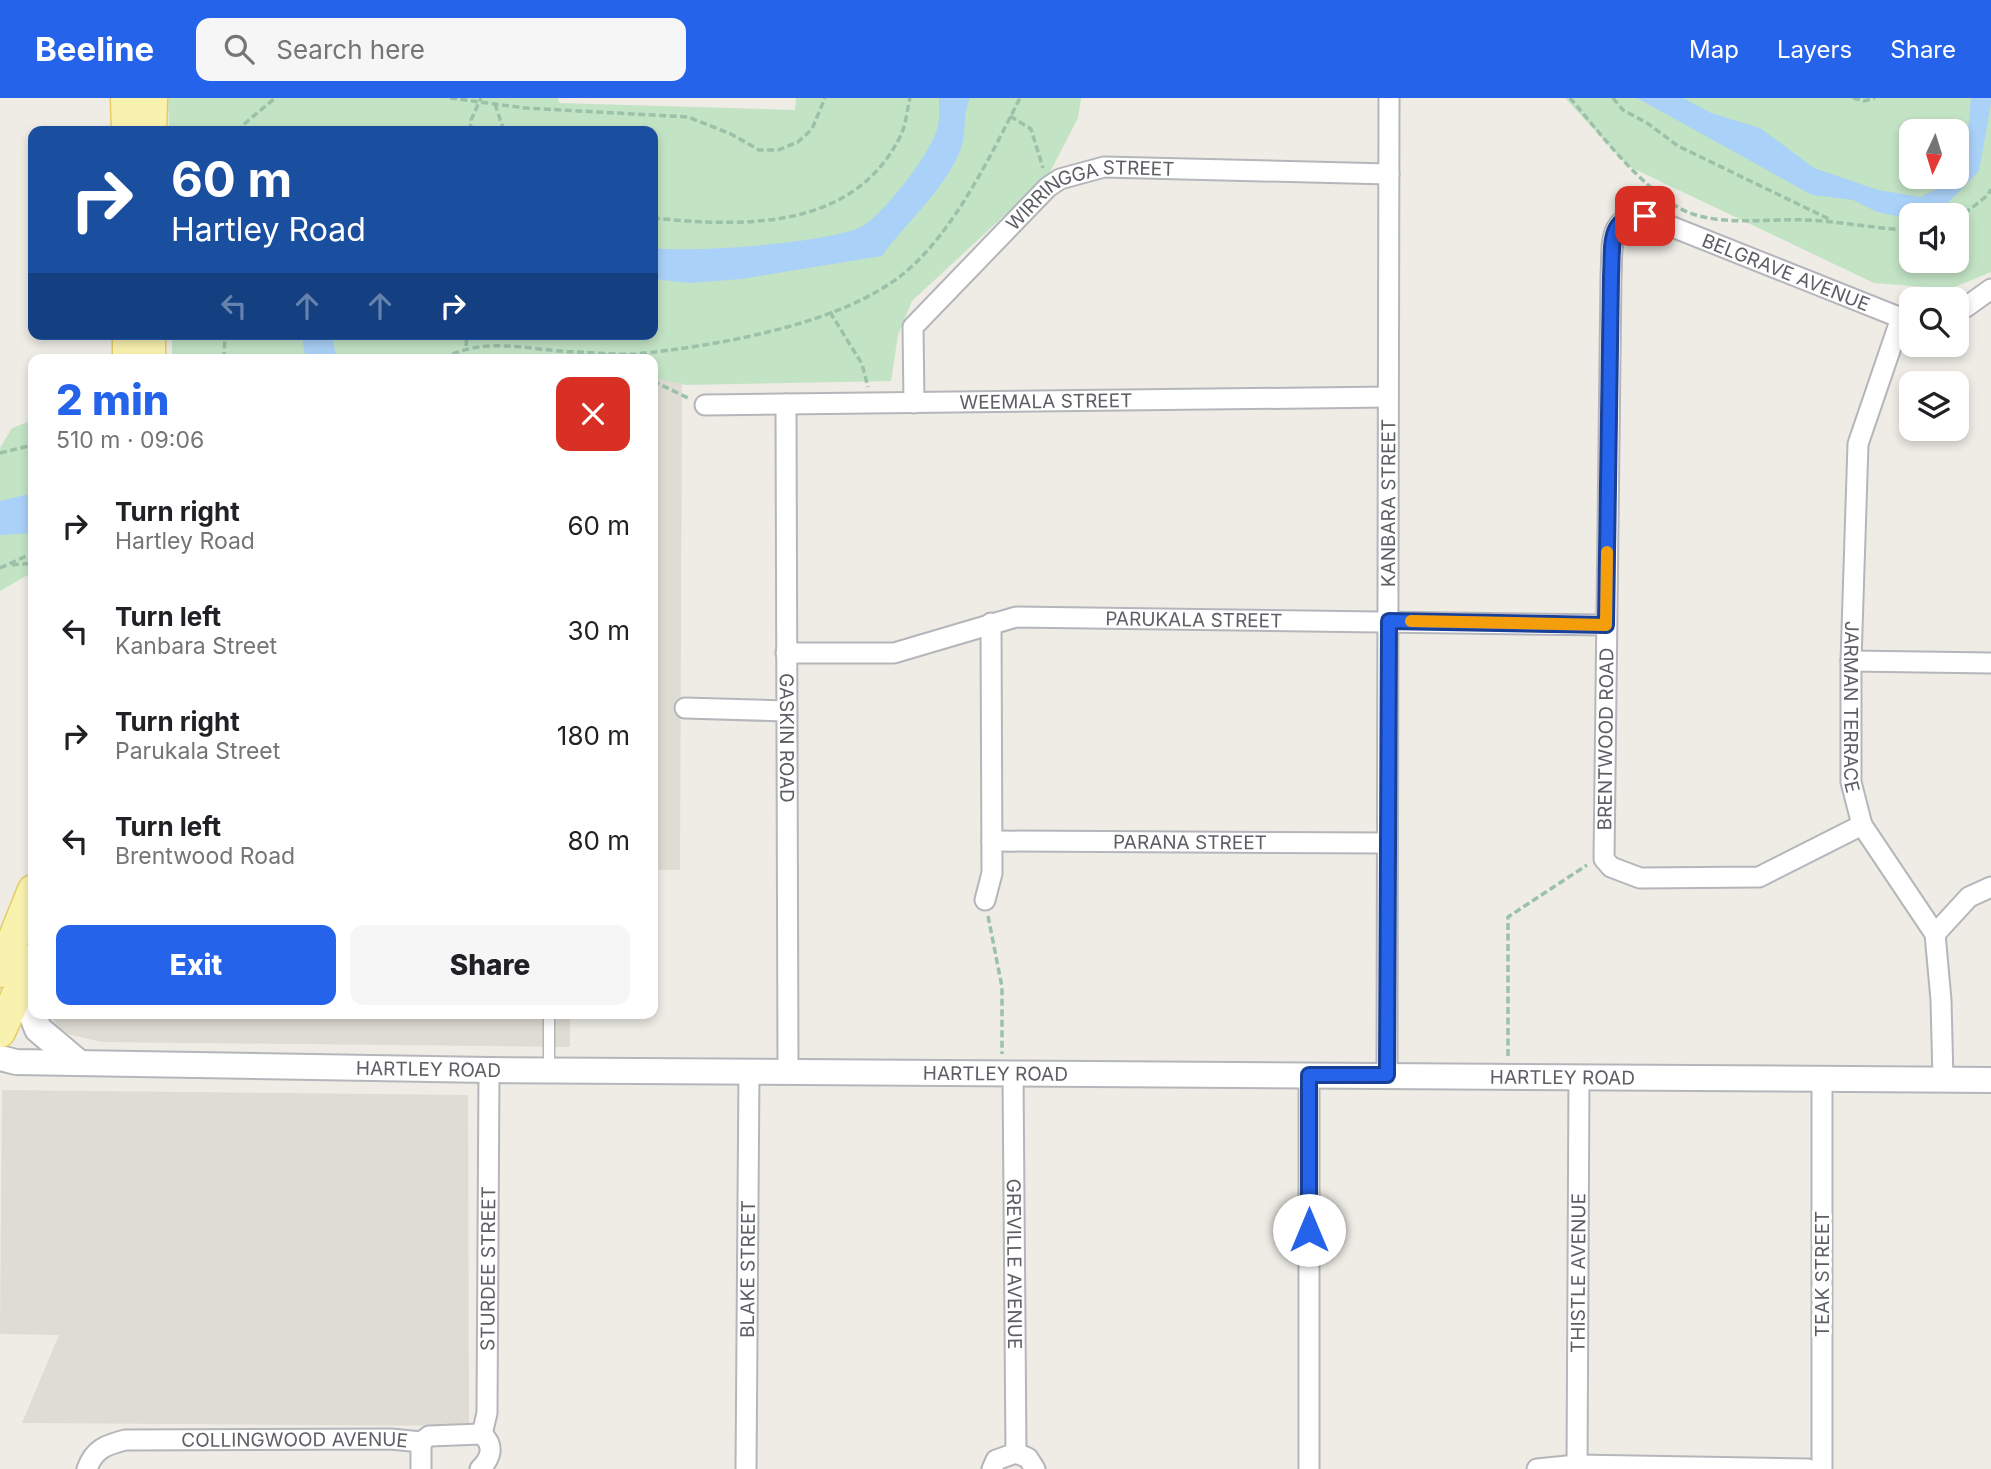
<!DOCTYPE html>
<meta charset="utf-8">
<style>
:root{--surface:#fff;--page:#f6f6f6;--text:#202124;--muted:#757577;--accent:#2563eb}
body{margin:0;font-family:Inter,sans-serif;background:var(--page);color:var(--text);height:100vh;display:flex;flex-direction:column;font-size:26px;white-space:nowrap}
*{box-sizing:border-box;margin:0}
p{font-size:23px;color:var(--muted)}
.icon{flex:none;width:38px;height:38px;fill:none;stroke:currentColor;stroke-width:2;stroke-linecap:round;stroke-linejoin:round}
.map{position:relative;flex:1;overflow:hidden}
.drawer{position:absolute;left:28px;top:256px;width:630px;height:665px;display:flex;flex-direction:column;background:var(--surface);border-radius:14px;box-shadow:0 4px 10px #0003}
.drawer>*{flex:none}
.banner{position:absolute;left:28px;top:28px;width:630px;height:214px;border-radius:14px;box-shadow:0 4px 10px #0003;background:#1a4fa0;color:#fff;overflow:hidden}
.needle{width:46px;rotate:184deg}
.controls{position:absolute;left:1899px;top:21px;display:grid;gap:14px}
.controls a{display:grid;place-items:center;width:70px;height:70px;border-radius:14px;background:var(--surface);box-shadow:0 4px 10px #0003;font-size:35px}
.pin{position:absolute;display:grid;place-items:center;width:60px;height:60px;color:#fff;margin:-30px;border-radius:14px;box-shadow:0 4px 10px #0006}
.me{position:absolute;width:77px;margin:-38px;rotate:0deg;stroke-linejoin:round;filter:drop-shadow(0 0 5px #0008)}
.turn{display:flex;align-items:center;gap:24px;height:147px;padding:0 28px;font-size:32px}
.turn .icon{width:91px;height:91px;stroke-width:2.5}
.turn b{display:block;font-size:49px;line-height:60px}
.lanes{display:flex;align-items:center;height:66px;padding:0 28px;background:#0003;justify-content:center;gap:35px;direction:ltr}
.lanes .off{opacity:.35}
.round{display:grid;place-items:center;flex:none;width:74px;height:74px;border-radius:14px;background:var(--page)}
.headline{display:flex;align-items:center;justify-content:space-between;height:119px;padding:0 28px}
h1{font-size:42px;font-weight:800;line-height:52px;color:var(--accent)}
.action{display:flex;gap:14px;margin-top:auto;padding:14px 28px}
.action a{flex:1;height:80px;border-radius:14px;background:var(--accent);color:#fff;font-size:28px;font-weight:800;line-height:80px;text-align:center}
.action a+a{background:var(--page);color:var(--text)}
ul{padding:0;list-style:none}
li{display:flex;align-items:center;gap:21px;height:105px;padding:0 28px}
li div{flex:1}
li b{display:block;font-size:26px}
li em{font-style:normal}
header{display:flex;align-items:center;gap:42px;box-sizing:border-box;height:98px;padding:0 35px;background:var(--accent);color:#fff}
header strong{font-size:33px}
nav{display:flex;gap:38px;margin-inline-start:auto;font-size:24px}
.search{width:490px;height:63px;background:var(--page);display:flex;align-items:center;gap:18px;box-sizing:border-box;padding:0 24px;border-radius:14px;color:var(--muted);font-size:26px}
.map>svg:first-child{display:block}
.education{fill:#dedcd3}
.green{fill:#c3e3c5;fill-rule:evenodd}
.water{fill:#aad1f8}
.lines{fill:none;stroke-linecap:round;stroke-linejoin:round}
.service-casing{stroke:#b5b6bb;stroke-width:13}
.minor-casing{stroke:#b5b6bb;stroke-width:23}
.tertiary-casing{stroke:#b5b6bb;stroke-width:28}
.secondary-casing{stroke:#b4b6bb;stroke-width:30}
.primary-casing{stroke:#e7cc65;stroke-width:33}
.path{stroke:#9bc1a9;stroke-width:3.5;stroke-dasharray:7 3.5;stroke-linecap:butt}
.service{stroke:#fff;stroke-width:10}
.minor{stroke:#fff;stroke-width:19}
.tertiary{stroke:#fff;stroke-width:24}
.secondary{stroke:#fff;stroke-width:26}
.primary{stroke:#f9f2af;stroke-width:30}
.route-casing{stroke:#184099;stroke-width:18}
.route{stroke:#2563eb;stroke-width:12}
.slow{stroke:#f59e0b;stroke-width:12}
.labels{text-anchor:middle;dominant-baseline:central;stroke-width:6;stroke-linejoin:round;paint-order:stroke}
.street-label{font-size:19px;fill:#5d5f64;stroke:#fff}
</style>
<header>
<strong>Beeline</strong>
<div class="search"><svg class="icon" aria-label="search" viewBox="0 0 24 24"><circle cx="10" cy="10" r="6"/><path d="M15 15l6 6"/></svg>Search here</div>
<nav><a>Map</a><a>Layers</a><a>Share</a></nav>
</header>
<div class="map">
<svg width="1991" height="1371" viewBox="0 0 1991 1371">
<rect width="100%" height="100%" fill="#eeece5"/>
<g class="education">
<path d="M653 278H682L680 772H653Z"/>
<path d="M49 915H570V949L102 944 63 935Z"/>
<path d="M2 992 468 997 469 1328 22 1325 59 1237 0 1236Z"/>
</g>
<g class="green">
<path d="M168 0H558L559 5 795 12 796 0H1081L1078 20 1049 76 912 203 898 237 891 283 686 287 653 280V261H172V236H653V33H169Z"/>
<path d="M1565 0H1991V174L1950 191 1874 185 1628 68ZM1911 33H1956V79H1911ZM1911 117H1956V163H1911Z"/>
<path d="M33 322V474L0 493V350L12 330Z"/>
</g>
<g class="water">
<path d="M939 0H970C962 17 967 38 960 53 943 94 907 123 882 158L741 181 689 185 653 181V150C687 155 841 145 866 126 888 110 928 58 937 32 940 23 939 10 939 0Z"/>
<path d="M1637 0H1683L1711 15 1760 30 1814 70 1878 92 1921 99 1940 89 1946 79H1956L1957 64 1966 55 1971 0H1991V5L1979 73 1938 115 1911 117V121L1877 114 1853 102 1812 97Z"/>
<path d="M301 236H331L337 261H306Z"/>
<path d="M33 395V435L0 437V403Z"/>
</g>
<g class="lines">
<g class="service-casing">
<path id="service" d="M549 971V915"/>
</g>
<g class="minor-casing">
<g id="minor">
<path d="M1956 210 1966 209 1991 191"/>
<path id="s1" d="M1901 220 1858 346 1851 563V684L1862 727 1935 836 1941 902 1943 981"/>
<path id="s2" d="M914 305 913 229 1048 89 1060 81 1104 69 1389 76"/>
<path id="s3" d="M786 306 788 973"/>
<path id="s4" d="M705 307 1388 299"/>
<path id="s5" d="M786 555H894L1016 519 1606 527"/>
<path d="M1851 563 1991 565"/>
<path d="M685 610 785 613"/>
<path id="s6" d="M1862 727 1759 779 1640 780 1611 769 1604 761 1611 178C1613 149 1606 116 1645 118L1901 220 1911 218"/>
<path id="s7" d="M992 743 1387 745"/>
<path d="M985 802 992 775 991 525"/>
<path d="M1935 836 1969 799 1991 789"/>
<path id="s8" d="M1013 975 1016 1355"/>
<path id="s9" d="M1387 977 1389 0"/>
<path d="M1822 981V1371"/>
<path id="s10" d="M482 1336 487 1315 489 972"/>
<path id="s11" d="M87 1371C94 1351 106 1347 125 1342L391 1341 421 1344 429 1338 482 1336"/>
<path d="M421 1371V1344"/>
<path d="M480 1371C491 1360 495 1348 482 1336"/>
<path id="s12" d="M746 1371 749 972"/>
<path d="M992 1371 996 1362 1016 1355 1028 1360 1035 1371"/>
<path d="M1309 1371V977"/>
<path d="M1537 1371 1577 1367 1808 1371"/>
<path id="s13" d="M1577 1371 1579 978"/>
</g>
</g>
<g class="tertiary-casing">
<g id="tertiary">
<path id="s14" d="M0 960 16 964 489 972 1991 982"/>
</g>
</g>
<g class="secondary-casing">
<path id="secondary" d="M25 881 31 913 38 931 76 963"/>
</g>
<g class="primary-casing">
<g id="primary">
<path d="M126 0 127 33"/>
<path d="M151 33 152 0"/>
<path d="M128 236V261"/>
<path d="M150 261V236"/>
<path d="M0 874 33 792"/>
<path d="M0 934 33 861"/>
</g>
</g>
<g class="path">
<path d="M450 0 525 10 688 19 731 36 759 52H778L798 44 812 31 825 0"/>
<path d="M1570 0C1601 36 1633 80 1674 107 1712 131 1762 120 1805 122 1840 123 1875 131 1911 132"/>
<path d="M1613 0 1623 12 1647 25 1678 48 1831 122"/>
<path d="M1853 0 1864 3 1875 0"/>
<path d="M495 6 504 33"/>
<path d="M1010 18 1031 31 1043 70"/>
<path d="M236 33 275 0"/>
<path d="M470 33 471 22 481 0"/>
<path d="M653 120C744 129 854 133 901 37 906 26 907 12 910 0"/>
<path d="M1956 122 1988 97 1991 91"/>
<path d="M830 214 862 266 868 289"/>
<path d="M466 248 467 236"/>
<path d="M601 255 611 261"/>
<path d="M224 261 225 236"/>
<path d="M443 261C485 237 531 253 578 254 596 255 617 257 636 256 715 248 840 227 903 176 953 136 991 57 1020 0"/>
<path d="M653 283 690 301"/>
<path d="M0 355 33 347"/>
<path d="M12 467 33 465"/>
<path d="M0 470 33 455"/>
<path d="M988 818 1002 889V956"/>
<path d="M1508 958V819L1587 767"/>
</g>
<use href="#service" class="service"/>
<use href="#minor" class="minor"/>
<use href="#tertiary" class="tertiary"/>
<use href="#secondary" class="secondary"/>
<use href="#primary" class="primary"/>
</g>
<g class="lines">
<g class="route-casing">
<path id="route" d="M1309 1132V977H1387L1389 523 1606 527 1611 178C1613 149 1606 116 1645 118"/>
</g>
<use href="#route" class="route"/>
<path class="slow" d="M1411 523 1606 527 1607 454"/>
</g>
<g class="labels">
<g class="street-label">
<text stroke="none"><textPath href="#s2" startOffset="308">WIRRINGGA STREET</textPath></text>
<text stroke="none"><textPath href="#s6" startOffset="1092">BELGRAVE AVENUE</textPath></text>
<text stroke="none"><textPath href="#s4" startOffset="341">WEEMALA STREET</textPath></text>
<text stroke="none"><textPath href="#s9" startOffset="572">KANBARA STREET</textPath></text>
<text stroke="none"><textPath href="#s5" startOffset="413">PARUKALA STREET</textPath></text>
<text stroke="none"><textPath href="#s1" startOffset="396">JARMAN TERRACE</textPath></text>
<text stroke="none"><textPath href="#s3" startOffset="334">GASKIN ROAD</textPath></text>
<text stroke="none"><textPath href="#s6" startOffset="396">BRENTWOOD ROAD</textPath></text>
<text stroke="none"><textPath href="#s7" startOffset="198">PARANA STREET</textPath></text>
<text stroke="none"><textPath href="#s14" startOffset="429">HARTLEY ROAD</textPath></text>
<text stroke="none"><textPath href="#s14" startOffset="996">HARTLEY ROAD</textPath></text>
<text stroke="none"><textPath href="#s14" startOffset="1563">HARTLEY ROAD</textPath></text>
<text stroke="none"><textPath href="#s8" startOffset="191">GREVILLE AVENUE</textPath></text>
<text stroke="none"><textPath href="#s10" startOffset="166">STURDEE STREET</textPath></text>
<text stroke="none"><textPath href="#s12" startOffset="200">BLAKE STREET</textPath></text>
<text stroke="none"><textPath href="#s13" startOffset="196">THISTLE AVENUE</textPath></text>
<text transform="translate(1822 1176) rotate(-90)">TEAK STREET</text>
<text stroke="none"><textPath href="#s11" startOffset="220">COLLINGWOOD AVENUE</textPath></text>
</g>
</g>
</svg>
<div class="controls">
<a><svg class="needle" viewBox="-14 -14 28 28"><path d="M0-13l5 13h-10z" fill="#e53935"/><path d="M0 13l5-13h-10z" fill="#757577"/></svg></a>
<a><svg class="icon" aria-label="sound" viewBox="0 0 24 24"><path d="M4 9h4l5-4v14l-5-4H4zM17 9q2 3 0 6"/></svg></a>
<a><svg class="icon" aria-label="search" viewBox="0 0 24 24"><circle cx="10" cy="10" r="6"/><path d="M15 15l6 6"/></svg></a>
<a><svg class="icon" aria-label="layers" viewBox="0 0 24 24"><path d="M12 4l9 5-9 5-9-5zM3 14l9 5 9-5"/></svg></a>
</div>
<div class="pin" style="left:1645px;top:118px;background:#d93025"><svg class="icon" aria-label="arrive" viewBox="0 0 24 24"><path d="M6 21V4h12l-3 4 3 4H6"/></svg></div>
<svg class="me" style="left:1309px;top:1132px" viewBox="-20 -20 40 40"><circle r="19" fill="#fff"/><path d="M0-13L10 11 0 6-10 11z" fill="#2563eb"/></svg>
<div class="banner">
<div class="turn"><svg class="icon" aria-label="right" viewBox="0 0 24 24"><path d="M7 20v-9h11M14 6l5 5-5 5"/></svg><div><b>60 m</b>Hartley Road</div></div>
<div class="lanes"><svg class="icon off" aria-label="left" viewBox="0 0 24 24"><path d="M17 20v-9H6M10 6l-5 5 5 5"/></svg><svg class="icon off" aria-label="ahead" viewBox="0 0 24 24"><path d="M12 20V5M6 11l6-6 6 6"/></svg><svg class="icon off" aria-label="ahead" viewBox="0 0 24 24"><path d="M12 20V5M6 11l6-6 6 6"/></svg><svg class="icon" aria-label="right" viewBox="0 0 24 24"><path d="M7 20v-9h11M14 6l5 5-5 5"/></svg></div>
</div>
<section class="drawer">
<div class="headline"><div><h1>2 min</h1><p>510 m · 09:06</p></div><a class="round" style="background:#d93025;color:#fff"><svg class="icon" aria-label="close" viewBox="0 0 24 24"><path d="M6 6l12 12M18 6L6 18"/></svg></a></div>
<ul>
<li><svg class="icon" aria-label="right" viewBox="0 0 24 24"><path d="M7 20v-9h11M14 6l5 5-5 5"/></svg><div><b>Turn right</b><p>Hartley Road</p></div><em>60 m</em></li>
<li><svg class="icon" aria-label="left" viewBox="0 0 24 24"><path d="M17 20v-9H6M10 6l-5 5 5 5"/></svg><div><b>Turn left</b><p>Kanbara Street</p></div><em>30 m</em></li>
<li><svg class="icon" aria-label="right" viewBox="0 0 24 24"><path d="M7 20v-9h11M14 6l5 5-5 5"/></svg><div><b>Turn right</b><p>Parukala Street</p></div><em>180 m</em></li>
<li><svg class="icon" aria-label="left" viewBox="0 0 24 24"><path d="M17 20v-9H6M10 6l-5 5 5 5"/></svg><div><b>Turn left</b><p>Brentwood Road</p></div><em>80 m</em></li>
</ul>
<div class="action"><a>Exit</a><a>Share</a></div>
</section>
</div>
